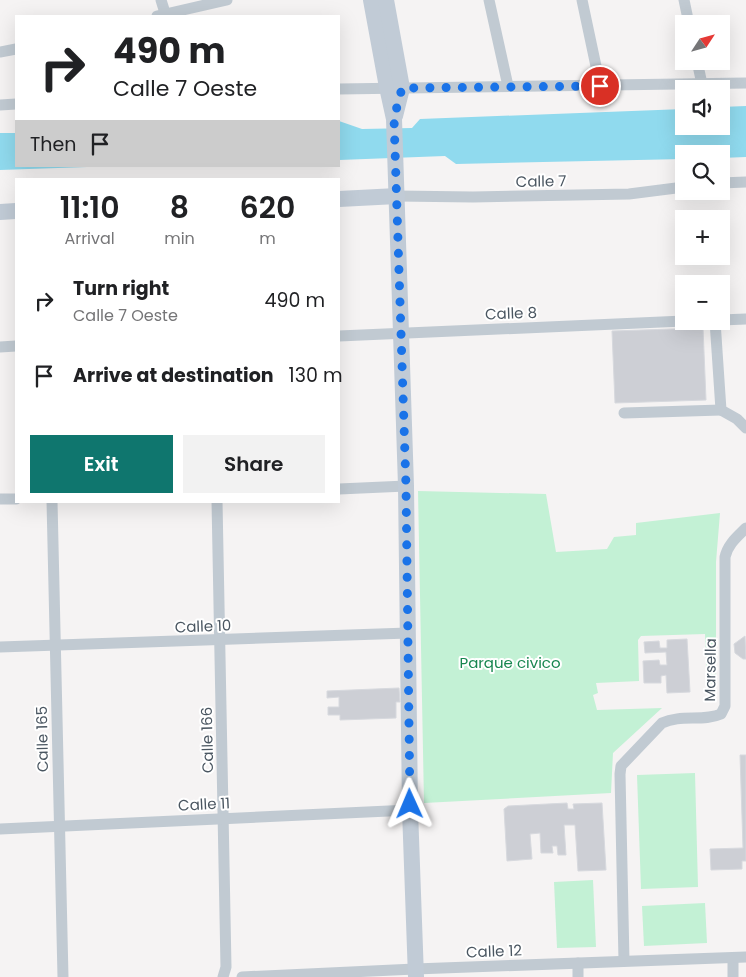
<!DOCTYPE html>
<meta charset="utf-8">
<style>
:root{--surface:#fff;--page:#f2f2f2;--text:#202124;--muted:#757577;--accent:#0f766e}
body{margin:0;font-family:Poppins,sans-serif;background:var(--page);color:var(--text);height:100vh;display:flex;flex-direction:column;font-size:19px;white-space:nowrap}
*{box-sizing:border-box;margin:0}
p{font-size:16px;color:var(--muted)}
.icon{flex:none;width:28px;height:28px;fill:none;stroke:currentColor;stroke-width:2;stroke-linecap:round;stroke-linejoin:round}
.map{position:relative;flex:1;overflow:hidden}
.side{position:absolute;left:15px;top:178px;width:325px;height:325px;display:flex;flex-direction:column;background:var(--surface);border-radius:0px;box-shadow:0 5px 20px #0002}
.side>*{flex:none}
.banner{position:absolute;left:15px;top:15px;width:325px;height:152px;border-radius:0px;box-shadow:0 5px 20px #0002;background:#fff;color:var(--text);overflow:hidden}
.needle{width:32px;rotate:54deg}
.controls{position:absolute;left:675px;top:15px;display:grid;gap:10px}
.controls a{display:grid;place-items:center;width:55px;height:55px;border-radius:0px;background:var(--surface);box-shadow:0 5px 20px #0002;font-size:25px}
.pin{position:absolute;display:grid;place-items:center;width:42px;height:42px;color:#fff;margin:-21px;border:2px solid #fff;border-radius:50%;box-shadow:0 1px 5px #0007}
.me{position:absolute;width:55px;margin:-28px;rotate:359deg;stroke-linejoin:round;filter:drop-shadow(0 0 4px #0008)}
.turn{display:flex;align-items:center;gap:18px;height:105px;padding:0 15px;font-size:22px}
.turn .icon{width:65px;height:65px;stroke-width:2.5}
.turn b{display:block;font-size:35px;line-height:42px}
.then{display:flex;align-items:center;height:48px;padding:0 15px;background:#0003;gap:10px;font-size:19px}
.eta{display:flex;justify-content:space-evenly;align-items:center;height:85px;text-align:center}
.eta b{font-size:30px;font-weight:600;line-height:35px}
.primary-button{display:flex;gap:10px;margin-top:auto;padding:10px 15px}
.primary-button a{flex:1;height:58px;border-radius:0px;background:var(--accent);color:#fff;font-size:20px;font-weight:600;line-height:58px;text-align:center}
.primary-button a+a{background:var(--page);color:var(--text)}
ul{padding:0;list-style:none}
li{display:flex;align-items:center;gap:15px;height:75px;padding:0 15px}
li div{flex:1}
li b{display:block;font-size:19px}
li em{font-style:normal}
.map>svg:first-child{display:block}
.green{fill:#c3f1d5}
.water{fill:#90daee}
.building{fill:#cdcfd5;stroke:#d7d9de}
.lines{fill:none;stroke-linecap:round;stroke-linejoin:round}
.street{stroke:#c1cad2;stroke-width:11}
.secondary{stroke:#c1cbd6;stroke-width:16}
.route{stroke:#1a73e8;stroke-width:9;stroke-dasharray:0 16.2}
.labels{text-anchor:middle;dominant-baseline:central;stroke-width:4;stroke-linejoin:round;paint-order:stroke}
.street-label{font-size:15px;fill:#4a5661;stroke:#fff}
.park-label{font-size:15px;fill:#17864f;stroke:#fff}
</style>
<div class="map">
<svg width="746" height="977" viewBox="0 0 746 977">
<rect width="100%" height="100%" fill="#f5f3f3"/>
<g class="green">
<path d="M418 491 546 494 556 552 607 549 614 537 636 535V523L720 513 716 562V684L707 683 705 634 641 636 638 640 639 681 596 683 598 693 593 695 597 710 662 708 613 753 611 793 424 803Z"/>
<path d="M695 773 698 887 641 889 637 775Z"/>
<path d="M593 880 596 947 557 948 554 882Z"/>
<path d="M705 903 707 943 644 946 642 906Z"/>
</g>
<g class="water">
<path d="M746 106V157L721 158V154H684V159L456 164 445 156 339 160V121L362 129 412 128 420 119 684 109V126H721V107Z"/>
<path d="M0 133H16V166H116L0 170Z"/>
</g>
<g class="building">
<path d="M703 328 706 400 615 403 612 331Z"/>
<path d="M745 636 746 659H743L735 653 734 644Z"/>
<path d="M687 639 690 692 667 693 666 675 661 676V683H644L643 661 659 660 660 665H667L666 652 645 653 644 642 659 641 660 648H667V640Z"/>
<path d="M399 688 400 702H396V718L340 720V715H328V707H339V697L327 698V691Z"/>
<path d="M740 755H746V861H742V869L711 870 710 849 743 848Z"/>
<path d="M567 803 568 809H574L573 804 602 803 606 870 578 871 575 825H564L566 855H558L557 846H552L553 853H541L540 833 530 834 532 859 507 861 504 809 508 806Z"/>
</g>
<g class="lines">
<g class="street">
<path d="M161 0 166 16"/>
<path d="M489 0 508 86"/>
<path d="M582 0 600 85"/>
<path d="M684 0 689 24"/>
<path d="M157 16 227 0"/>
<path d="M0 52 16 49"/>
<path d="M697 61 702 84"/>
<path d="M339 89 746 83"/>
<path d="M0 105 16 104"/>
<path d="M721 183 746 182"/>
<path d="M397 196 473 197 629 194 684 187"/>
<path d="M721 320 746 319"/>
<path d="M715 321 721 410 737 419 746 428"/>
<path d="M339 336 684 321"/>
<path d="M0 347 16 346"/>
<path d="M624 413 721 410"/>
<path d="M339 489 406 486"/>
<path d="M0 499H16"/>
<path d="M52 501 63 977"/>
<path d="M217 501 226 967 223 977"/>
<path d="M0 647 408 633"/>
<path d="M0 829 410 810"/>
<path d="M733 958V977"/>
<path d="M624 961 620 774 621 766 662 723C681 714 703 722 721 714L725 706V557C728 544 737 537 746 528"/>
<path d="M578 963V977"/>
<path d="M242 977 415 969 746 957"/>
</g>
<g class="secondary">
<path d="M371 0 387 87 394 119 406 486 410 810 416 977"/>
<path d="M386 0 402 88 395 116"/>
<path d="M339 199 397 196"/>
<path d="M0 212 16 211"/>
</g>
</g>
<g class="lines">
<path class="route" d="M410 804 406 486 394 118 402 88 600 86"/>
</g>
<g class="labels">
<g class="street-label">
<text transform="translate(541 181) rotate(-1)">Calle 7</text>
<text transform="translate(511 313) rotate(-2)">Calle 8</text>
<text transform="translate(203 626) rotate(-2)">Calle 10</text>
<text transform="translate(710 670) rotate(-89)">Marsella</text>
<text transform="translate(42 739) rotate(-91)">Calle 165</text>
<text transform="translate(207 740) rotate(-91)">Calle 166</text>
<text transform="translate(204 804) rotate(-3)">Calle 11</text>
<text transform="translate(494 951) rotate(-2)">Calle 12</text>
</g>
<g class="park-label">
<text x="510" y="662">Parque civico</text>
</g>
</g>
</svg>
<div class="controls">
<a><svg class="needle" viewBox="-14 -14 28 28"><path d="M0-13l5 13h-10z" fill="#e53935"/><path d="M0 13l5-13h-10z" fill="#757577"/></svg></a>
<a><svg class="icon" aria-label="sound" viewBox="0 0 24 24"><path d="M4 9h4l5-4v14l-5-4H4zM17 9q2 3 0 6"/></svg></a>
<a><svg class="icon" aria-label="search" viewBox="0 0 24 24"><circle cx="10" cy="10" r="6"/><path d="M15 15l6 6"/></svg></a>
<a>+</a>
<a>−</a>
</div>
<div class="pin" style="left:600px;top:86px;background:#d93025"><svg class="icon" aria-label="arrive" viewBox="0 0 24 24"><path d="M6 21V4h12l-3 4 3 4H6"/></svg></div>
<svg class="me" style="left:410px;top:804px" viewBox="-20 -20 40 40"><path d="M0-17L14 15 0 8-14 15z" fill="#1a73e8" stroke="#fff" stroke-width="4"/></svg>
<div class="banner">
<div class="turn"><svg class="icon" aria-label="right" viewBox="0 0 24 24"><path d="M7 20v-9h11M14 6l5 5-5 5"/></svg><div><b>490 m</b>Calle 7 Oeste</div></div>
<div class="then">Then<svg class="icon" aria-label="arrive" viewBox="0 0 24 24"><path d="M6 21V4h12l-3 4 3 4H6"/></svg></div>
</div>
<section class="side">
<div class="eta">
<div><b>11:10</b><p>Arrival</p></div>
<div><b>8</b><p>min</p></div>
<div><b>620</b><p>m</p></div>
</div>
<ul>
<li><svg class="icon" aria-label="right" viewBox="0 0 24 24"><path d="M7 20v-9h11M14 6l5 5-5 5"/></svg><div><b>Turn right</b><p>Calle 7 Oeste</p></div><em>490 m</em></li>
<li><svg class="icon" aria-label="arrive" viewBox="0 0 24 24"><path d="M6 21V4h12l-3 4 3 4H6"/></svg><div><b>Arrive at destination</b></div><em>130 m</em></li>
</ul>
<div class="primary-button"><a>Exit</a><a>Share</a></div>
</section>
</div>
